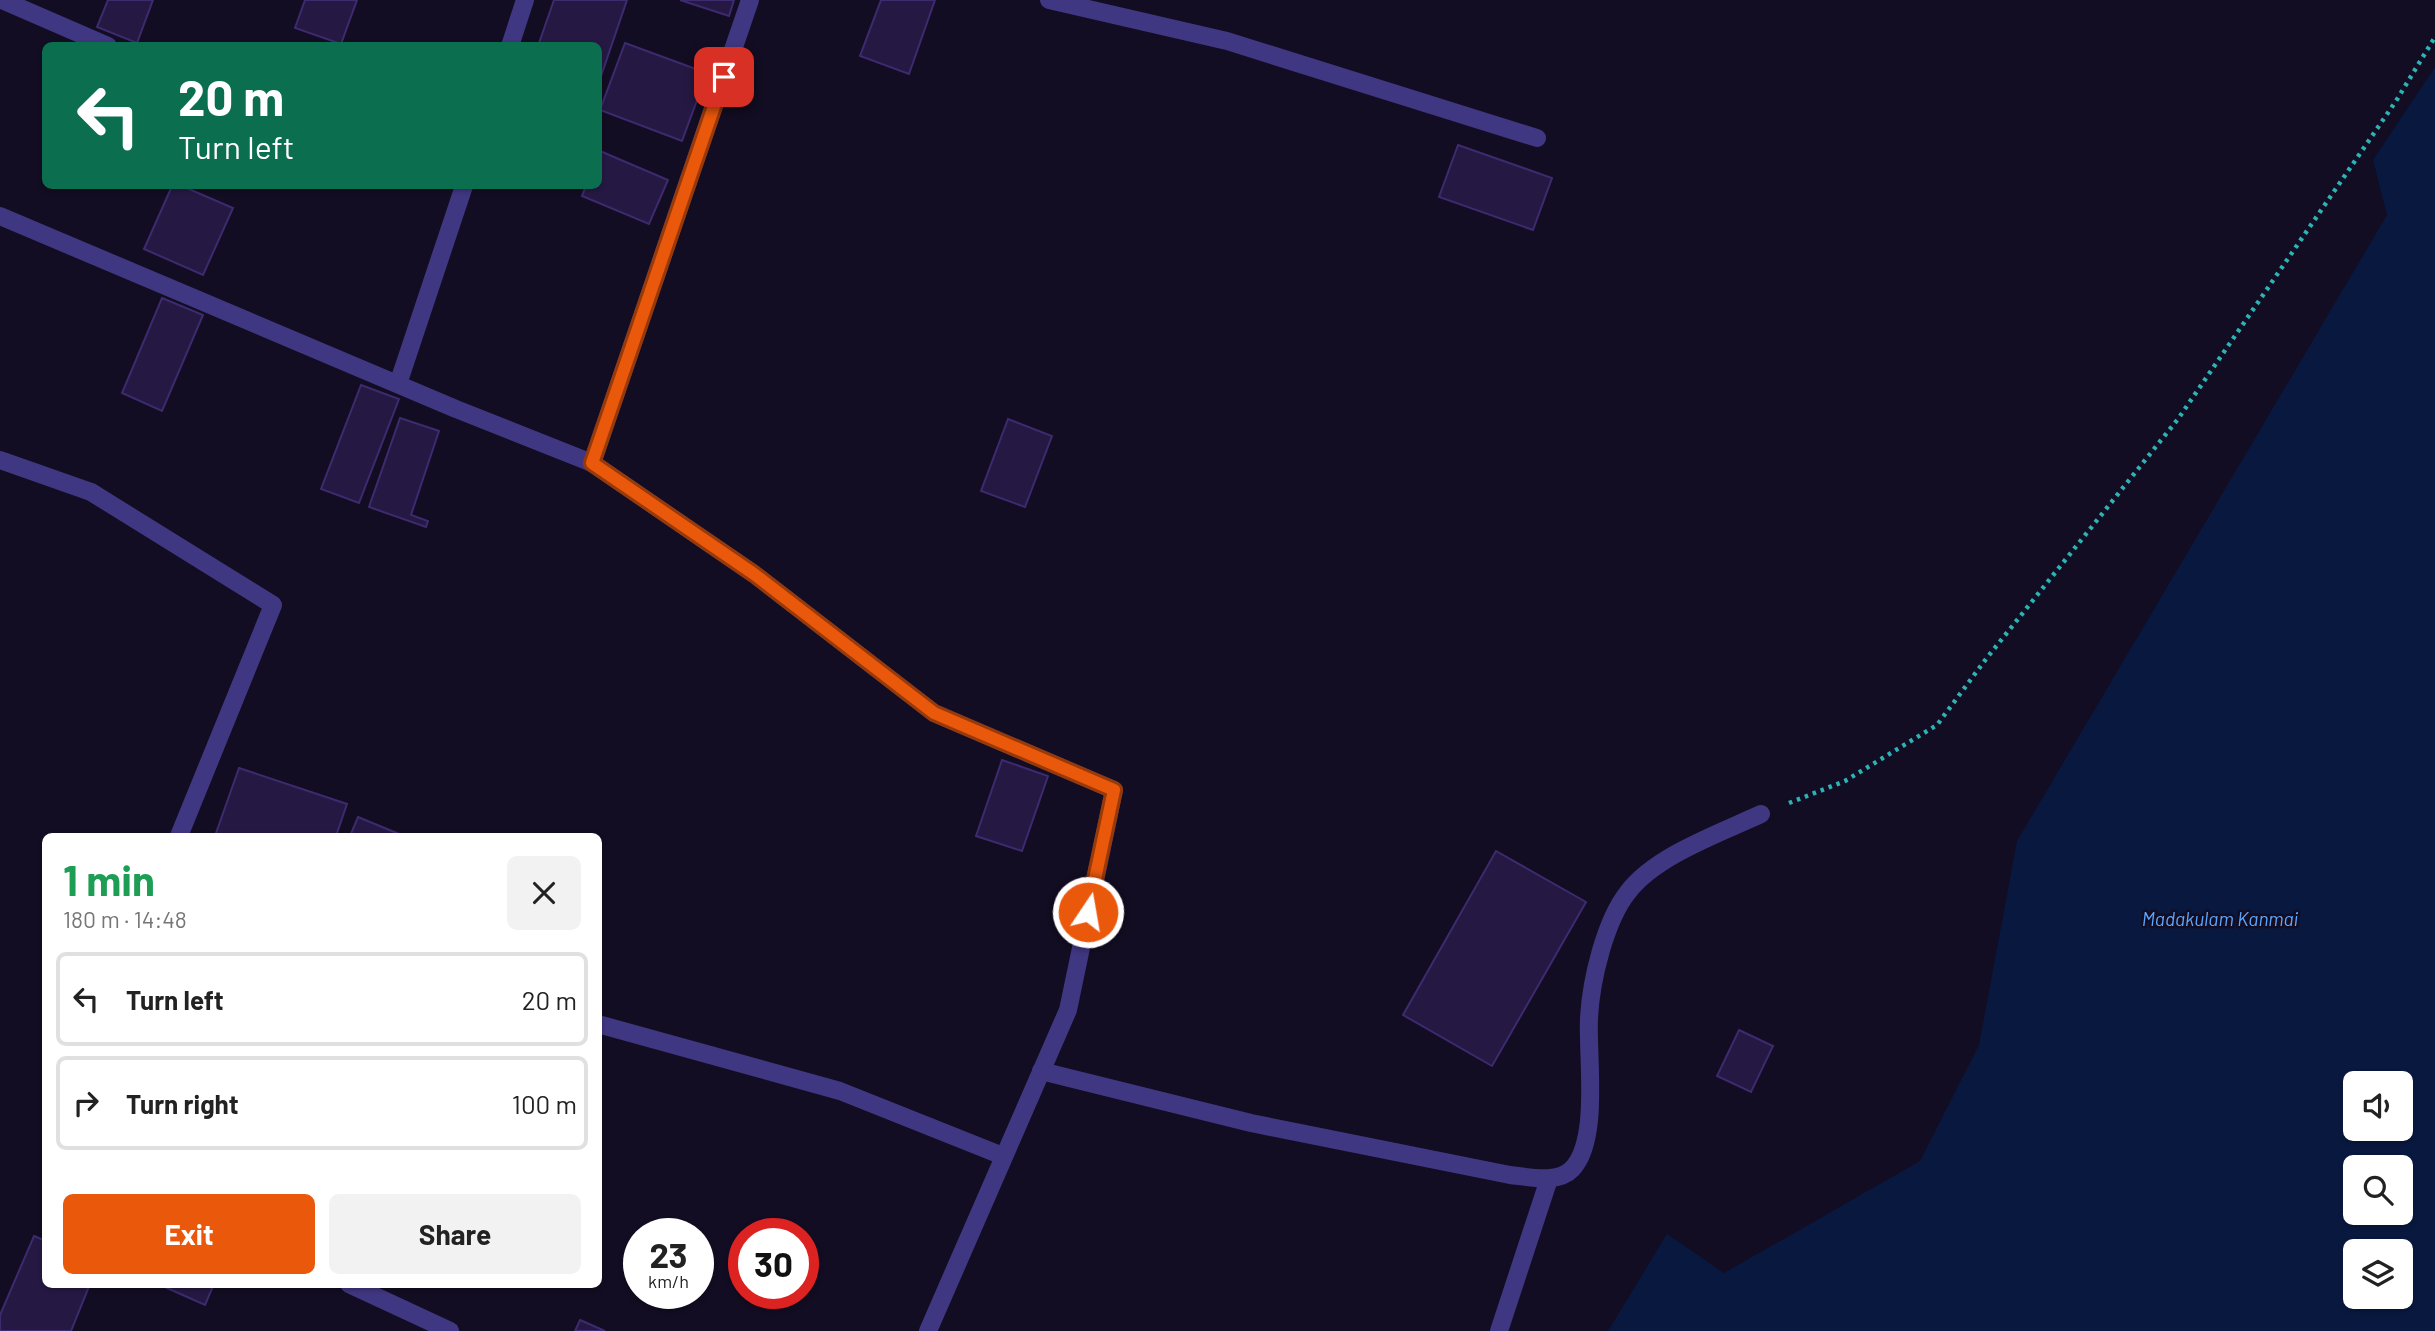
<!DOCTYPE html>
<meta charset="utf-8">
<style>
:root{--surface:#fff;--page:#f2f2f2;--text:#222;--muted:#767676;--line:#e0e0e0;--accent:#ea580c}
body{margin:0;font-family:Barlow,sans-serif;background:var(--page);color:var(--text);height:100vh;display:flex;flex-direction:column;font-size:26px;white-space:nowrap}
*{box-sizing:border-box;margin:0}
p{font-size:23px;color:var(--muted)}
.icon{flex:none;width:38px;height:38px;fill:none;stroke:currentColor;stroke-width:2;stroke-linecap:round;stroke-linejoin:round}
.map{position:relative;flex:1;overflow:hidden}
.side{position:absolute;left:42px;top:833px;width:560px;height:455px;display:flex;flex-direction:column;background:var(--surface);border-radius:10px;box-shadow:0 2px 5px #0004}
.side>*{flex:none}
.banner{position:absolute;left:42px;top:42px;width:560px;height:147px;border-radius:10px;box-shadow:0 2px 5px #0004;background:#0b6e4f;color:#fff;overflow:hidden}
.tools{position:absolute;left:2343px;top:1071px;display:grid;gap:14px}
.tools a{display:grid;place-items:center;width:70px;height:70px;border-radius:10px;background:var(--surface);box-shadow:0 2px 5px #0004;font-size:35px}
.speed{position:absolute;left:623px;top:1218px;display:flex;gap:14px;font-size:35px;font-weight:700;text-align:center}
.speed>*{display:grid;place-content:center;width:91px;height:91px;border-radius:50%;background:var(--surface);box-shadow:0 2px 5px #0004;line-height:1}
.speed small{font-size:18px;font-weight:400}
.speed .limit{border:10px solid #d22;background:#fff;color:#111}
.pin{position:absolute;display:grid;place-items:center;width:60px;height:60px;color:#fff;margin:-30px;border-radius:14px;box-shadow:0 4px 10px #0006}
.me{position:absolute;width:77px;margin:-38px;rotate:12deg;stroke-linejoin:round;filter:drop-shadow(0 0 5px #0008)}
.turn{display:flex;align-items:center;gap:24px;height:147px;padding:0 21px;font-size:32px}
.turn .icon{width:91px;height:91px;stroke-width:2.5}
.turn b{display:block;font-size:49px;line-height:60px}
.round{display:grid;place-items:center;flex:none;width:74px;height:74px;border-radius:10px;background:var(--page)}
.headline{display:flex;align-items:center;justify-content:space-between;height:119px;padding:0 21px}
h1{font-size:42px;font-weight:700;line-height:52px;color:#1e9e55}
.cta{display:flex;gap:14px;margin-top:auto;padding:14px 21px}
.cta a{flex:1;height:80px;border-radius:10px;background:var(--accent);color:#fff;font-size:28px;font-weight:700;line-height:80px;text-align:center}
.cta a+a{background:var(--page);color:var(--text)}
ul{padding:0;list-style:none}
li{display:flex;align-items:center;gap:21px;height:94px;margin:0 14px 10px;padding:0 7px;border:4px solid var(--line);border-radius:10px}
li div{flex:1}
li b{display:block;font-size:26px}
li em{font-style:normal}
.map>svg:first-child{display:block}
.water{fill:#09183f;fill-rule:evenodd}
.building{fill:#251943;stroke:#3d2a6f;stroke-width:2}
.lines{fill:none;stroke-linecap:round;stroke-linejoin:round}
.path{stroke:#2cb3b5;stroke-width:4.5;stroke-dasharray:3.5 5;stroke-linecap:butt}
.minor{stroke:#403782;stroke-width:18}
.route-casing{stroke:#983908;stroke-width:18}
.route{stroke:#ea580c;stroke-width:12}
.labels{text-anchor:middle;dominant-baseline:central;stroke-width:5;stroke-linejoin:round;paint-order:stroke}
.water-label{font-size:19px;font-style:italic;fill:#5ca7ff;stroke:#120d22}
</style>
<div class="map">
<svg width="2435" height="1331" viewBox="0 0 2435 1331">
<rect width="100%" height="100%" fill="#120d22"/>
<path class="water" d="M2435 67V1331H1608L1667 1234 1724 1273 1920 1161 1979 1045 2017 841 2387 215 2373 160ZM2356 1083H2401V1129H2356ZM2356 1167H2401V1213H2356ZM2356 1251H2401V1297H2356Z"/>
<g class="building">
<path d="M108 0H153L137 43 97 27Z"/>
<path d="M305 0H357L341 44 295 28Z"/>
<path d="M554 0H627L598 85V46H538Z"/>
<path d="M680 0H734L729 16Z"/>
<path d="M881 0H935L909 74 860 56Z"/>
<path d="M625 43 707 73 682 141 600 110Z"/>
<path d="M1458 145 1552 178 1533 230 1439 197Z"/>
<path d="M600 151 668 180 649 224 582 196 586 186H598Z"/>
<path d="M172 186H182L233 208 203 275 144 249Z"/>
<path d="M162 298 203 315 162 411 122 393Z"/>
<path d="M361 385 399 399 359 503 321 489Z"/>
<path d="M400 418 439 431 411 515 428 521 426 527 369 507Z"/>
<path d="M1008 419 1052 436 1025 507 981 491Z"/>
<path d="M1002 760 1048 776 1022 851 976 836Z"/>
<path d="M239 768 347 804 336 836H215Z"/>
<path d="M358 817 404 836H350Z"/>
<path d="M1496 851 1586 902 1492 1066 1403 1015Z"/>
<path d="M1739 1030 1773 1046 1751 1092 1717 1076Z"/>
<path d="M34 1236 46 1241V1284H90L71 1331H0V1315Z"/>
<path d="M158 1284H214L205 1305Z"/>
<path d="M580 1320 605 1331H575Z"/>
</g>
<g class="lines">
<path class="path" d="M1789 803 1845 781 1937 725 1986 659 2178 419 2396 101 2435 37"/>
<g class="minor">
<path d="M2 0 108 46"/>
<path d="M1049 0 1227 41 1537 138"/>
<path d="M510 46 525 0"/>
<path d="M0 216 456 409 592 463 754 574 934 713 1114 790 1068 1010 928 1331"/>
<path d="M398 384 464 186"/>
<path d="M0 460 91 492 273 605 179 836"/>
<path d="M592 463 750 0"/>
<path d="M598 1024 840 1091 1003 1156"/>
<path d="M1041 1071 1251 1123 1510 1175C1529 1177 1558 1184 1572 1169 1600 1140 1587 1057 1589 1018 1591 980 1605 921 1628 892 1655 856 1720 833 1761 814"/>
<path d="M349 1284 450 1331"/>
<path d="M1499 1331 1549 1179"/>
</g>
</g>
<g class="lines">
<g class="route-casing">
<path id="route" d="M724 77 592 463 754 574 934 713 1114 790 1088 912"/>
</g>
<use href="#route" class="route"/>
</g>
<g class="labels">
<g class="water-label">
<text x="2220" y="918">Madakulam Kanmai</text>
</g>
</g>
</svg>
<div class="tools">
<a><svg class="icon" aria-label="sound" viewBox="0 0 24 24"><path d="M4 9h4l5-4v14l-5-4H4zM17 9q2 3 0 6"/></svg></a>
<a><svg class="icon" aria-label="search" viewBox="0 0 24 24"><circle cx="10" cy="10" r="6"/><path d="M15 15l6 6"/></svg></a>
<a><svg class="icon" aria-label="layers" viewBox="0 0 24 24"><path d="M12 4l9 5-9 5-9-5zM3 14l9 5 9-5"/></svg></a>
</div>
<div class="speed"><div>23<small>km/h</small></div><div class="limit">30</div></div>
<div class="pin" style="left:724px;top:77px;background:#d93025"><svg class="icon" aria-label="arrive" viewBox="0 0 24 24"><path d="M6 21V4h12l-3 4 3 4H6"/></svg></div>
<svg class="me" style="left:1088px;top:912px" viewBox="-20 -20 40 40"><circle r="17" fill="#ea580c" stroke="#fff" stroke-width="3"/><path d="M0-11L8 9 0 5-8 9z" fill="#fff"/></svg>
<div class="banner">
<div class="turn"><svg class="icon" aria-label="left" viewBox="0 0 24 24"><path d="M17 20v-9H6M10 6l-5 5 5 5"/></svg><div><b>20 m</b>Turn left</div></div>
</div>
<section class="side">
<div class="headline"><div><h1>1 min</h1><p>180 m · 14:48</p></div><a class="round"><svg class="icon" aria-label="close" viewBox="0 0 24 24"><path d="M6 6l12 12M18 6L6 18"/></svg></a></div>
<ul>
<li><svg class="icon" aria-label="left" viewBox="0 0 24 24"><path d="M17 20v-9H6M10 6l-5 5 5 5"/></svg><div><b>Turn left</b></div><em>20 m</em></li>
<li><svg class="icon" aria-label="right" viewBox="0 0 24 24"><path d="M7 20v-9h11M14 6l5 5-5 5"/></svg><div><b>Turn right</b></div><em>100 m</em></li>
</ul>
<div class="cta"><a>Exit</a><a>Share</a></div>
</section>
</div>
